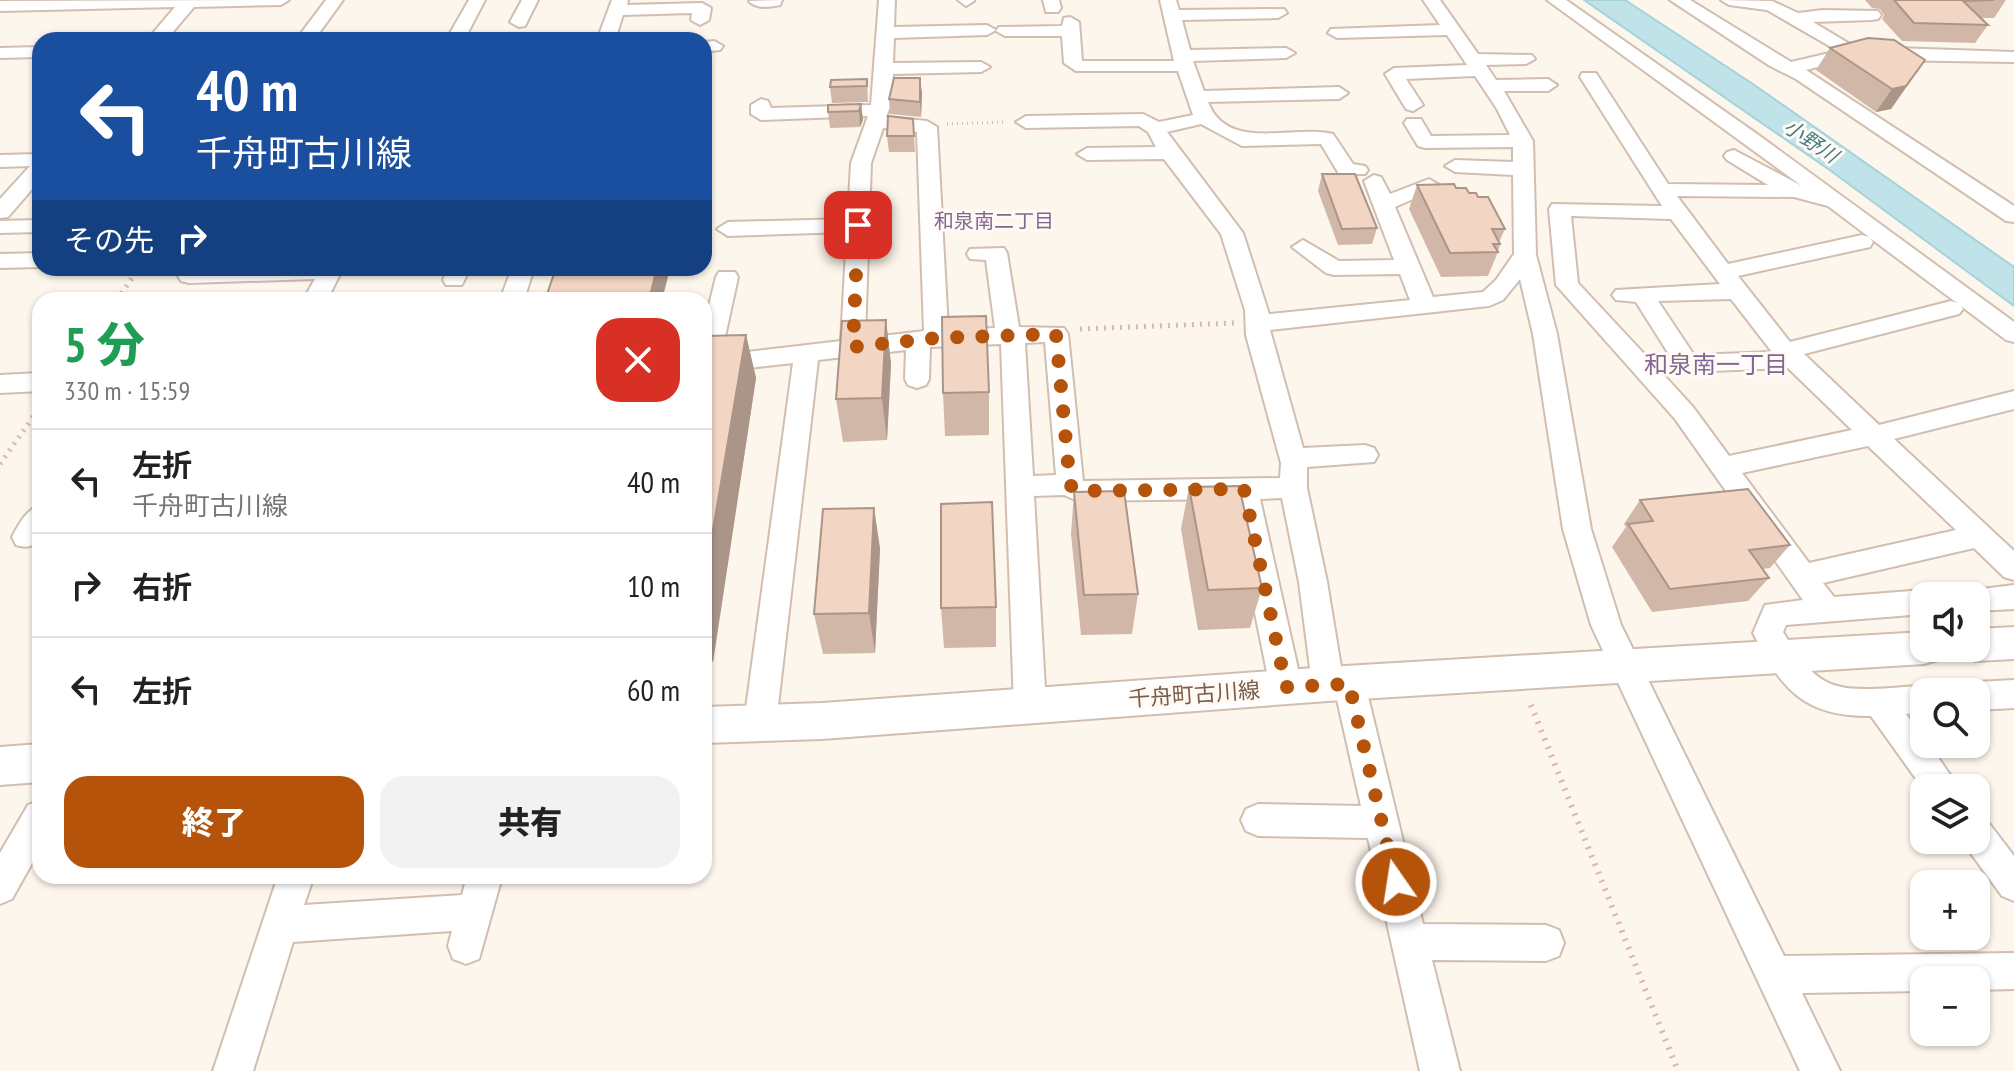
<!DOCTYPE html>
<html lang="ja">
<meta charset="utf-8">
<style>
:root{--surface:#fff;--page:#f2f2f2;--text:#222;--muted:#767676;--line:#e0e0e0;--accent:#b45309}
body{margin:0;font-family:"PT Sans Narrow","Noto Sans JP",sans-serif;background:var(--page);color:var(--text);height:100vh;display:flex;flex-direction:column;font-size:30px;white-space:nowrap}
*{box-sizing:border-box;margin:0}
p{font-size:26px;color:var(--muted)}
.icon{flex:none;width:44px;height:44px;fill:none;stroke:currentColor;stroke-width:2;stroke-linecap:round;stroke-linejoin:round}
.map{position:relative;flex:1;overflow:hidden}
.details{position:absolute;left:32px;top:292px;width:680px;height:592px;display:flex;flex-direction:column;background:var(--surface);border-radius:24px;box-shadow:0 2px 6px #0004}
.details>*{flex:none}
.banner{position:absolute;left:32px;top:32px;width:680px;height:244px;border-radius:24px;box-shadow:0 2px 6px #0004;background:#1a4fa0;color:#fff;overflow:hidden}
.tools{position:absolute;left:1910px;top:582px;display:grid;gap:16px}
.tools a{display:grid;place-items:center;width:80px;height:80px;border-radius:16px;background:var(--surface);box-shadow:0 2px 6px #0004;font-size:40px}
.pin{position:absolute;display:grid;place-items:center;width:68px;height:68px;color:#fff;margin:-34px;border-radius:16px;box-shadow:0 4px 12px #0006}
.me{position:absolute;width:88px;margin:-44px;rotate:347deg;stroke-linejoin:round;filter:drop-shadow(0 0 6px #0008)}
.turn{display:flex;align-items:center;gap:28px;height:168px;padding:0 32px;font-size:36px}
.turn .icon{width:104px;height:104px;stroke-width:2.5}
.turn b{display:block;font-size:56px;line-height:68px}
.then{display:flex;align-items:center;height:76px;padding:0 32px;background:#0003;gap:16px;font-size:30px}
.round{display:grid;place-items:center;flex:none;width:84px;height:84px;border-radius:24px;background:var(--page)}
.overview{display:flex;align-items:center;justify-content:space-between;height:136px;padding:0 32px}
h1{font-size:48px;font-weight:800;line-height:60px;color:#1e9e55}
.action{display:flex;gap:16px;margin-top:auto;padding:16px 32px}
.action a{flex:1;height:92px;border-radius:24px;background:var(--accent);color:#fff;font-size:32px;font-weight:800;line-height:92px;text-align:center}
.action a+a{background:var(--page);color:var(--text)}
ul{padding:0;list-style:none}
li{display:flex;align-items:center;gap:24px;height:104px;padding:0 32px;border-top:2px solid var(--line)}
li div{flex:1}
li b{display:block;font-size:30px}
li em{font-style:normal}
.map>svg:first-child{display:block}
.water{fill:#bfe3e8;stroke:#a5d3da;stroke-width:2}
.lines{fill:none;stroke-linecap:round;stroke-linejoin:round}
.minor-casing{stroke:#d1beb0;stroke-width:4}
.tertiary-casing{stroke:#d1beb0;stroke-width:4}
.path-far2{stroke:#d9b8a5;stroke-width:3;stroke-dasharray:1 4;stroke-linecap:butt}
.path-far1{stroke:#d9b8a5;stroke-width:5;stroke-dasharray:2 6;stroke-linecap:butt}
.path{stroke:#d9b8a5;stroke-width:6;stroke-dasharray:2 7;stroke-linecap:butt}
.minor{fill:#fff;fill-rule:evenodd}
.tertiary{fill:#fff;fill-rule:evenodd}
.wall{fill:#d1b7a8}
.shaded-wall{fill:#aa9588}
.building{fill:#f3d5c3;stroke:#aa9588;stroke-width:2}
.route{stroke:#b45309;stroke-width:14;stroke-dasharray:0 25.2}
.labels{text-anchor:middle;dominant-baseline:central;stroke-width:6;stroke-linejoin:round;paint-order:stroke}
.far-water-label{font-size:20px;font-style:italic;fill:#437c86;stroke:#fffaf3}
.far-neighbourhood-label{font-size:20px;fill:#846695;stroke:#fffaf3}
.street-label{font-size:22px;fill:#7a5c4d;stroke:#fffaf3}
.neighbourhood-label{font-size:24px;fill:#846695;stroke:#fffaf3}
</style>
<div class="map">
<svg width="2014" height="1071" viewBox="0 0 2014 1071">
<rect width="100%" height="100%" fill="#fdf6ec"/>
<path class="water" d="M1584 0H1625L1753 84 2014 267V306L1831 171Z"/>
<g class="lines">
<g class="minor-casing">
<g id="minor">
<path d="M289 0 281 5 194 7 166 40H147L175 7 0 11V1Z"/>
<path d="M326 0H343L314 40H296Z"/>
<path d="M469 0H485L464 40H446Z"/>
<path d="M522 0H538L525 26 519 27 510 22Z"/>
<path d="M612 0H628L627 5 702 3 711 8 709 20 700 25 691 20 692 13 623 15 615 40H597Z"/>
<path d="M782 0 780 5C771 7 755 9 749 1Z"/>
<path d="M879 0H895L894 27 987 25 996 30 987 35 894 38 893 63 981 62 990 67 981 72 893 74 892 102 886 117 927 121 937 127 948 330 995 328 986 260 970 259 967 254 970 249 1004 248 1007 253 1019 327 1064 328 1068 334 1083 481 1280 478 1281 463 1246 335 1245 310 1221 234 1164 159 1087 160 1077 154 1087 148 1156 147 1148 132 1139 126 1026 128 1016 122 1026 116 1143 114 1159 122 1193 115 1178 71H1076L1064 63 1062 36H1005L996 31 999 27 1062 26 1064 18 1070 17 1079 22 1082 61H1174L1160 0H1176L1179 10 1284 9 1287 13 1278 18 1182 20 1190 50 1286 48 1295 53 1286 58 1193 61 1204 91 1339 87 1348 93 1339 99 1208 102C1227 153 1294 124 1333 134L1353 164 1365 166 1368 170 1365 174H1339L1321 144 1242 146 1201 124 1167 132 1243 233 1269 314 1410 300 1400 274 1334 275 1326 273 1292 247 1303 240 1339 261 1394 260 1364 181 1374 175 1381 177 1390 194 1429 179 1439 185 1436 189 1395 207 1433 297 1483 292 1496 280 1514 254 1513 175 1455 172 1445 166 1455 160 1513 162V147L1425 148 1418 146 1404 123 1407 119H1421L1431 136 1510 135 1497 109 1475 76 1406 79 1423 105 1413 111 1406 109 1385 74 1394 68 1467 65 1447 35 1337 38 1328 33 1331 29 1440 25 1423 0H1440L1478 54 1532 55 1535 59 1526 64 1486 65 1496 80 1548 79 1557 85 1548 91H1504L1533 141 1536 255 1557 334 1591 529 1621 625 1784 956 2014 953V989L1976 990V980H1924V991L1802 993 1840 1071H1800L1591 625 1563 529 1533 334 1520 279 1503 300 1489 306 1270 330 1303 448 1365 445 1374 448 1378 455 1374 462 1307 467V488L1327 582 1342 673 1349 671 1360 675 1365 684 1423 924 1546 925 1559 930 1564 943 1559 956 1546 961 1432 960 1460 1071H1420L1368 838 1258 836 1246 831 1241 820 1246 809 1258 804 1361 806 1336 695 1328 697 1317 693 1312 684 1299 582 1282 498 1260 499 1302 687 1297 697 1286 700 1275 697 1270 687 1232 499 1078 501 1064 495 1034 496 1046 706 1041 716 1030 720 1019 716 1014 706 1001 344 930 347 929 379 926 385 917 388 908 385 905 379 906 350 818 360 776 723 771 733 760 737 749 733 744 723 793 363 704 373V326L716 277 719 272H735L738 277 721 355 841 341 847 232 728 236 717 229 728 222 848 219 851 163 868 116 761 120 751 114V105L761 99 768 101 771 108 871 105ZM883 128 917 132 924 331 865 338 871 163ZM1045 342 1056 475 1033 476 1025 343Z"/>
<path d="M958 0H974V1L966 6Z"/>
<path d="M1043 0H1059L1061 8 1058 12H1046Z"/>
<path d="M1547 0H1566L1757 134 2014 322V342L2006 340 1961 306 1963 309 1959 314 1804 354 1879 425 2014 391V409L1894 439 2014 551V580L2004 577 1974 548 1823 583 1834 597 1924 590 1934 594 1936 596H1924V614L1786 625 1783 632C1816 686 1829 692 1891 688 1907 687 1920 684 1935 689L1936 692H1924V713L1906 714 1924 738V744H1929L1959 788 1924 790 1871 716C1804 717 1781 689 1753 633L1765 605 1803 600 1675 419 1556 285 1549 209 1552 204 1662 206 1580 77 1582 73H1596L1668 184 1768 185 1727 160 1724 156 1727 152 1734 150 1802 186ZM1677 196 1794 197 1828 206 1869 237 1862 235 1728 264ZM1571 216 1671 219 1720 284 1616 290 1612 295 1616 300 1636 302 1670 356 1647 357 1578 283ZM1870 238 1957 303 1951 301 1790 342 1738 276 1870 247 1873 242ZM1731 299 1772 352 1694 355 1658 301ZM1788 368 1852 430 1729 456 1693 407 1662 373ZM1868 446 1956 530 1809 563 1742 473Z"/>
<path d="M1670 0H1690L1791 62 1838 51 1767 10 1729 5 1721 0 1772 1 1798 13 1823 10 1878 11 1881 15 1878 19 1872 20 1813 22 1863 52 1860 56 1806 70 2014 206V222L2006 221 1796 79 1770 66Z"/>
<path d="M714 41 723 46 720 50 704 52V42Z"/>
<path d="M40 47V57L0 58V48Z"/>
<path d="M1895 48 2014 52V62L1878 60 1869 55 1872 51Z"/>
<path d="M40 154V180L8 217 0 218V199L30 166 0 167V155Z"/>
<path d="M40 220V232L0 233V221Z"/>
<path d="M40 253V267L0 268V254Z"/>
<path d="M343 268 327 300H303L315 279 189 283 181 281 178 276 181 271 189 269Z"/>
<path d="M448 268H470L462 285H446L443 280Z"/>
<path d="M512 268H534L524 300H500Z"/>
<path d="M40 373V391L0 393V375Z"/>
<path d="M40 505C40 525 45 554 16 545L12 537C19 524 26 510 40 505Z"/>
<path d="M2014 585V609L1976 611V596H1963L1966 591Z"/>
<path d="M2014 680V708L1976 710V692H1962L1965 686 1976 682Z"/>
<path d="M40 800V849L12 899 0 904V853L28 805Z"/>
<path d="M1976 817 1988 822 2014 856V901L2002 896 1964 844 1962 840H1976Z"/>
<path d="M278 876H314L304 905 462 895 467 876 502 877 479 959 466 964 453 959 448 946 452 931 293 942 253 1071H213Z"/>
</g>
</g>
<g class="tertiary-casing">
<g id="tertiary">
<path d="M2014 627V659L1976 661 1962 657 1958 648H1976V629Z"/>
<path d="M1924 632V648H1943L1938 660 1924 664 1328 701 822 739 704 743V707L822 703 1328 667Z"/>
<path d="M40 744V782L0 785V747Z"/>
</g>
</g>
<path class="path-far2" d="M947 124 1005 122"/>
<g class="path-far1">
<path d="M117 300 139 268"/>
<path d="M1080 329 1234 323"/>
<path d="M0 464 40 407"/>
</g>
<path class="path" d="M1531 705 1678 1071"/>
<use href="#minor" class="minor"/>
<use href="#tertiary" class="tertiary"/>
</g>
<g class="wall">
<path d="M1865 0H2006L1994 18H1982L1988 25 1975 43 1902 41 1882 19 1884 15 1880 9 1872 8Z"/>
<path d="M1830 48 1925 60 1891 109 1876 112 1816 70Z"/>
<path d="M867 79 868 102 832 103 830 87Z"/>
<path d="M922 93 921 117 890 114 889 99Z"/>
<path d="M861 104 863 120 860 127 830 128 828 112Z"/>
<path d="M913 119 915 152H889L887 136Z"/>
<path d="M1322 174 1377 228 1372 244 1338 245 1318 191Z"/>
<path d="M1417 185 1456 188 1478 197 1505 229 1499 242 1500 244 1498 252 1488 276 1441 277 1409 209Z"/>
<path d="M886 320 891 364 887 440 843 442 836 399Z"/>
<path d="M746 335 756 378 713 662H704V336Z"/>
<path d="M989 392V435L945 436 943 393Z"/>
<path d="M1189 487 1262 588 1250 628 1198 630 1181 529Z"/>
<path d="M1074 492 1138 594 1132 634 1081 635 1071 534Z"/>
<path d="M1640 500 1790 545 1770 568 1762 569 1769 578 1748 601 1652 612 1612 547 1626 527 1624 524Z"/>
<path d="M874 508 880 549 875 653 823 654 814 614Z"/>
<path d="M996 607V647L944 648 941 608Z"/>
</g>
<g class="shaded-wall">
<path d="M1925 60 1891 109 1876 112 1892 89Z"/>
<path d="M920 78 922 93 921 117 920 102Z"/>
<path d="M861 104 863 120 860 127 859 111Z"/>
<path d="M657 268H665L668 277 662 300H649Z"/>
<path d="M886 320 891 364 887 440 882 398Z"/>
<path d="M746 335 756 378 713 662 704 639V583Z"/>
<path d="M874 508 880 549 875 653 869 613Z"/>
</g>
<g class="building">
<path d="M1894 0H1994L1963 1 1988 25 1914 23Z"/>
<path d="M1868 38 1894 40 1925 60 1906 86 1892 89 1830 48Z"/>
<path d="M894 78H920V102L889 99Z"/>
<path d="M867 79V86L830 87 831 80Z"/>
<path d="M861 104 859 111 828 112V105Z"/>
<path d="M888 116 913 119 914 136H887Z"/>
<path d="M1322 174H1355L1377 228 1342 229Z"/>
<path d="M1454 184 1456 188H1466L1469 193H1476L1478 197H1488L1505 229H1492L1500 244H1493L1498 252 1450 253 1417 185Z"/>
<path d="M556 268H657L649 300H545Z"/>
<path d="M986 316 989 392 943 393 942 317Z"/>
<path d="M886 320 882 398 836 399 842 321Z"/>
<path d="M746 335 704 583V336Z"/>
<path d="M1239 486 1262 588 1208 590 1189 487Z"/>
<path d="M1748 489 1790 545 1749 550 1769 578 1670 589 1628 524 1653 521 1640 500Z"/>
<path d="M1124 491 1138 594 1084 595 1074 492Z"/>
<path d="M992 502 996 607 941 608V504Z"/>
<path d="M874 508 869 613 814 614 823 509Z"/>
</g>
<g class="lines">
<path class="route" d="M858 225 853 347 936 338 1056 334 1070 485 1078 491 1244 489 1286 687 1349 684 1396 882"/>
</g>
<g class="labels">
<g class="far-water-label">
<text transform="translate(1811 141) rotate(34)">小野川</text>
</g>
<g class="far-neighbourhood-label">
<text x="994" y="221">和泉南二丁目</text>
</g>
<g class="street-label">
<text transform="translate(1194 694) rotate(-4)">千舟町古川線</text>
</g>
<g class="neighbourhood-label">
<text x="1716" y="364">和泉南一丁目</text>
</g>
</g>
</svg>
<div class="tools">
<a><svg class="icon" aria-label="sound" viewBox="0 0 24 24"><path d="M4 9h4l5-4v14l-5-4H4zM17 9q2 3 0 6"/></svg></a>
<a><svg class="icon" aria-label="search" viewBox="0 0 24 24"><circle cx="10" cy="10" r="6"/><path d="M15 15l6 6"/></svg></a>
<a><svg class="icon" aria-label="layers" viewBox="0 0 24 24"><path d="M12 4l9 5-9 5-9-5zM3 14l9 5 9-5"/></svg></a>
<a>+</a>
<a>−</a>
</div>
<div class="pin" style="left:858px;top:225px;background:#d93025"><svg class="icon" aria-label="arrive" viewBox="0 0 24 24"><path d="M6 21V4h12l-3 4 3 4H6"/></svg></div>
<svg class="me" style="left:1396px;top:882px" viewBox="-20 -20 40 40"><circle r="17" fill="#b45309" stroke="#fff" stroke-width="3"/><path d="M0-11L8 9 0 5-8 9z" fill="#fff"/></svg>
<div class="banner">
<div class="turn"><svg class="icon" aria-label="left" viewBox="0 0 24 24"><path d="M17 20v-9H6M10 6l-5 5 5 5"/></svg><div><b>40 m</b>千舟町古川線</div></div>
<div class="then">その先<svg class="icon" aria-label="right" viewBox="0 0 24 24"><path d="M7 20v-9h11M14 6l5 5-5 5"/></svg></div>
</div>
<section class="details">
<div class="overview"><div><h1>5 分</h1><p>330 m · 15:59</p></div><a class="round" style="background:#d93025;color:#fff"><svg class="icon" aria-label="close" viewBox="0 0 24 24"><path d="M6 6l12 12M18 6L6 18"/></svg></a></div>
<ul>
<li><svg class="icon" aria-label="left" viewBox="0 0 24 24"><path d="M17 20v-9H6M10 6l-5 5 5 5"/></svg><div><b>左折</b><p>千舟町古川線</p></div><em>40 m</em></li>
<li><svg class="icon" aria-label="right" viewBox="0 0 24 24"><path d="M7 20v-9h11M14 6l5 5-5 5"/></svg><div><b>右折</b></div><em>10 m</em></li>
<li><svg class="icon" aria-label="left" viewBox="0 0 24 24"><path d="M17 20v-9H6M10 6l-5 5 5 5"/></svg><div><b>左折</b></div><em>60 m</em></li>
</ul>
<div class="action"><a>終了</a><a>共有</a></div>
</section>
</div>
